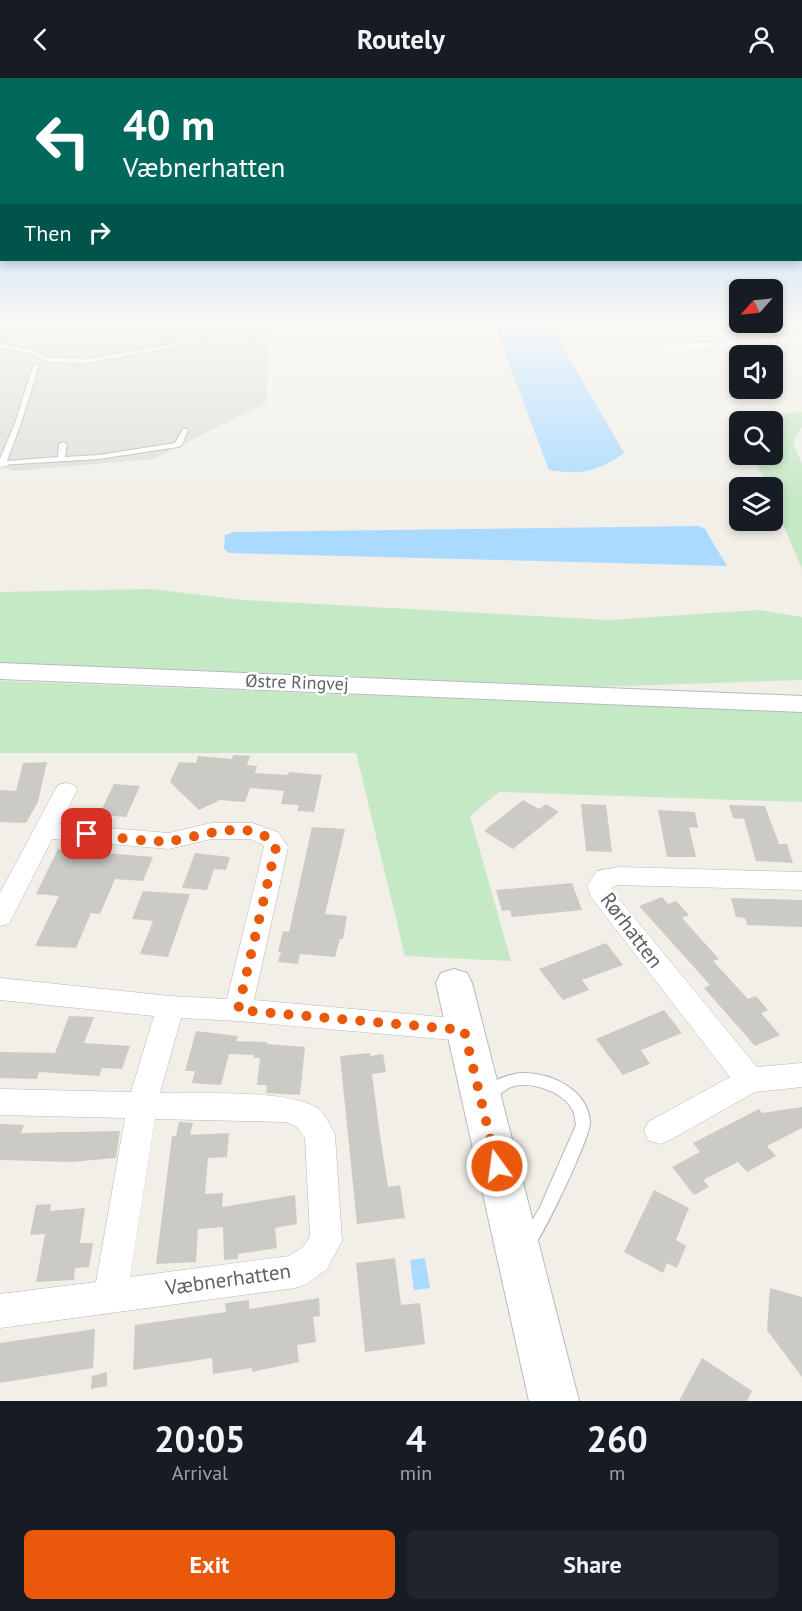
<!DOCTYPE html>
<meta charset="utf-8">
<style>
:root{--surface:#171b24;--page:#20242c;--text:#f1f3f6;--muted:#9ea1a6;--accent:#ea580c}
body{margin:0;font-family:"PT Sans",sans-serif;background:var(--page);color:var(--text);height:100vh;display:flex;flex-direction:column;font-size:22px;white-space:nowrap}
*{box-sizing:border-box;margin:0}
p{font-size:20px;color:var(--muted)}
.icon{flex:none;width:33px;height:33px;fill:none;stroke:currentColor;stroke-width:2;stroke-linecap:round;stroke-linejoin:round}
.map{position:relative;height:1323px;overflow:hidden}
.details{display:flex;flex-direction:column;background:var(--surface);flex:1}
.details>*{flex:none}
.banner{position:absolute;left:0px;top:0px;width:802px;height:183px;box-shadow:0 3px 9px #0003;background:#00695c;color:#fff;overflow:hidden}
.needle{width:39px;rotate:243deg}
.buttons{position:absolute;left:729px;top:201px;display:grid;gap:12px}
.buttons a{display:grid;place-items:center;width:54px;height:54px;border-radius:9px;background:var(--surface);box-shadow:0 3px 9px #0003;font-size:30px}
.pin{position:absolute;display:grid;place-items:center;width:51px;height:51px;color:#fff;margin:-26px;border-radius:12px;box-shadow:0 3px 9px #0006}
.me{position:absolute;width:66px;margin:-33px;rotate:346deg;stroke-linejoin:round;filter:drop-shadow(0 0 4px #0008)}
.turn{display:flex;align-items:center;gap:21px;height:126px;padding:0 24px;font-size:27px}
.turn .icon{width:78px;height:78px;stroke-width:2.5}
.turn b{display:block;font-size:42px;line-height:51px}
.then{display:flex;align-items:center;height:57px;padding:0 24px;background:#0003;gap:12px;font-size:22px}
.eta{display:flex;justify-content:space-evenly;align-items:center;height:102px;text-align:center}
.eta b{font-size:36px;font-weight:700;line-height:42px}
.cta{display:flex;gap:12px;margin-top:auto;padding:12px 24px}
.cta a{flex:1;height:69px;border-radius:9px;background:var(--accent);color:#fff;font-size:24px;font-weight:700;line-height:69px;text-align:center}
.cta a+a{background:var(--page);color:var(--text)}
header{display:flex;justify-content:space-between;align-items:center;height:78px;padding:0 24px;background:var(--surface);font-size:27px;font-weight:700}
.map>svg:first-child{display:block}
.industrial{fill:#e0deda}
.green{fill:#c5e8c5}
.water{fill:#aadaff}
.building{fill:#cccac5}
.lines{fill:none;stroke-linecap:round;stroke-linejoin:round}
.lane-casing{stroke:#b5b8bc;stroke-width:2}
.street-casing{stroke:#b5b8bc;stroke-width:1}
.secondary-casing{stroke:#b6babf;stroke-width:2}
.lane{fill:#fff;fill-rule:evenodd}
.street{fill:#fff;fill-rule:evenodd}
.secondary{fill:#fff;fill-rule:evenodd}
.route{stroke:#ea580c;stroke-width:10;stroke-dasharray:0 18}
.labels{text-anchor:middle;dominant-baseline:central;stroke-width:5;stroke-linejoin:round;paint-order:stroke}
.street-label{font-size:18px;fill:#5f6368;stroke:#fff}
.near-street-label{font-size:21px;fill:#5f6368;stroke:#fff}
</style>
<header><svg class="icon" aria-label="back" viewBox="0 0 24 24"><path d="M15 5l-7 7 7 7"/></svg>Routely<svg class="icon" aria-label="person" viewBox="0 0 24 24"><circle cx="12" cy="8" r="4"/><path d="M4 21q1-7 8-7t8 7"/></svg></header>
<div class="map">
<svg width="802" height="1323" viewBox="0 0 802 1323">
<rect width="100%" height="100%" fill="#f1efe8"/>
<path class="industrial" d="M0 243H269L266 325 153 381 14 393 0 388Z"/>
<g class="green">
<path d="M802 334V348L793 365 802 386V491L773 422 772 410 767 409 753 377 772 376V344L760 343 767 337Z"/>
<path d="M151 511 243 522 609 542 758 532 802 539V602L593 609 0 587V514Z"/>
<path d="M0 603 802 634V724L499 714 470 738 511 883 405 878 356 675H0Z"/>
</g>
<g class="water">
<path d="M493 243H548L624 375C598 394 580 397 549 392Z"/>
<path d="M699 448 705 451 727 488 229 475 224 471 225 457 234 454Z"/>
<path d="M425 1180 430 1210 414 1212 410 1182Z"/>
</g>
<g class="building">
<path d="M233 677 250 678 247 687 257 688 255 695 288 697 289 694 322 697 314 734 297 733 299 727 281 726 284 713 250 710 245 724 220 722 199 732 170 704 179 684 196 685 198 678 232 681Z"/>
<path d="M47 684 38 724 26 745 0 744V712L16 713 23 685Z"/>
<path d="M114 706 140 708 126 739 99 737Z"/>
<path d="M523 722 539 731 546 726 559 734 513 771 484 753Z"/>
<path d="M581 726 606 727 612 774 586 773Z"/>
<path d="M729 727 765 728 779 766H787L793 785 756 783 744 741 733 740Z"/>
<path d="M658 732 695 734 698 750 689 749 696 779H667Z"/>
<path d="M312 749 345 751 325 836 347 838 343 861H340L335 879 300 876 298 886 278 884 281 874H278L283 853 289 854Z"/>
<path d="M58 771 153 779 143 803 115 801 100 836 91 835 76 870 35 868 59 818 36 816Z"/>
<path d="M195 775 230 779 226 792 214 791 207 812 182 810Z"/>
<path d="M572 805 582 832 512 839 510 832 502 833 496 812Z"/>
<path d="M143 813 190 816 168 879 140 876 153 843 132 841Z"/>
<path d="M662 819 668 826 676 823 689 837 682 840 719 881 713 883 748 921 756 918 768 932 761 935 780 957 755 968 704 910 710 907 639 828Z"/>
<path d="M731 820 802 822V849L747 847 745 840 736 839Z"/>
<path d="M606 865 623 887 582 902 589 912 563 922 539 891Z"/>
<path d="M664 932 682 955 641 972 650 986 623 997 596 961Z"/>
<path d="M69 938 94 939 84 965 130 968 122 991 102 990 99 998 39 994 37 1001 0 1000V974L55 975Z"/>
<path d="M196 953 238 958 236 963 267 964V966L305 969 300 1017 266 1015 267 1007H257L260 980H254V977L229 976 221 1007 192 1005 195 993H185Z"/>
<path d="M370 975V978L383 976 386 994 372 996 379 1050 388 1109 400 1107 405 1140 357 1146 340 978Z"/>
<path d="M802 1029V1050L767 1068 776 1078 747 1094 738 1084 703 1102 709 1109 694 1117 672 1089 700 1074 693 1065 759 1031 762 1035Z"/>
<path d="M179 1044 193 1045 190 1057 229 1055 227 1079 208 1080 205 1116 223 1115 222 1129 295 1117 297 1146 275 1150 277 1170 238 1176V1181L224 1182 223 1149 198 1151 196 1184 156 1186 172 1058H176Z"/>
<path d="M0 1046 24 1047 21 1055 120 1053 116 1080 71 1084 0 1082Z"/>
<path d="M654 1112 689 1130 676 1162 686 1168 677 1190 667 1185 663 1195 624 1174Z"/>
<path d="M51 1126 50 1133 85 1130 80 1165H93L89 1189 75 1190 74 1202 36 1204 45 1156 30 1157 36 1127Z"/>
<path d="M395 1180 401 1227 420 1225 425 1266 365 1274 356 1185Z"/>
<path d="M770 1210 802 1219V1299L767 1252Z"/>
<path d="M319 1220 320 1238 313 1239 316 1264 297 1267 299 1284 252 1294V1290L213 1296 212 1280 133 1292 135 1247 226 1234 225 1225 249 1222V1231Z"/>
<path d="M95 1251 93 1290 0 1305V1265Z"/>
<path d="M702 1280 752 1313 747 1323H679Z"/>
<path d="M107 1294V1308L91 1311 92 1298Z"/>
</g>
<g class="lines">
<g class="lane-casing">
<g id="lane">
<path d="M218 243H226L194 262 170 270 86 285 47 284 29 275 0 270V266L33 272 48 280 86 281 167 267 190 260Z"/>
<path d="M36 286 39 288 21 345 7 383 58 379 59 366 63 364 67 366 65 379 99 377 175 365 183 351H187L188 352 182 367 178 369 99 381 0 387V381L15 345 33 288Z"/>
<path d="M521 995C550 994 588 1011 590 1044 591 1058 546 1152 535 1166 532 1170 533 1169 528 1171L522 1169 520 1163 540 1129 576 1047C575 1043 575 1037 573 1033 565 1014 530 1002 511 1009 501 1013 494 1025 483 1021L481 1017C488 1003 506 997 521 995Z"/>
</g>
</g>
<g class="street-casing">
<g id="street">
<path d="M802 256V262L662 275 656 271 662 267Z"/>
<path d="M0 381 7 382 9 385 7 388 0 389Z"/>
<path d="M66 705 74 707 77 712 60 746 169 755 211 745H252L278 754 288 769 254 922 464 941 474 944 478 952 474 960 464 963 238 943 181 940 160 1015C198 1016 288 1011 317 1030 325 1036 331 1048 335 1057L342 1163 327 1191 307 1206 295 1210 0 1250V1216L96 1204 125 1040 0 1037V1011L131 1014 154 938 0 922V900L170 918 227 921 264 769 262 766 250 761H211L169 771 52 761 9 846 0 848V815L55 712 58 707ZM155 1041 286 1044 297 1049 305 1060 310 1159 303 1169 289 1178 130 1199Z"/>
<path d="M619 789 802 794V812L619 807 612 809 614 815 757 989 802 985V1009L755 1014 670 1062 659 1066 648 1062 644 1053 648 1044 730 999 591 819 587 808 597 793Z"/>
</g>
</g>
<g class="secondary-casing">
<g id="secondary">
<path d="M0 585 802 618V634L0 601Z"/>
<path d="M454 891 467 895 472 905 579 1323H529L436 905 441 895Z"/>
</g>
</g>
<use href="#lane" class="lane"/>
<use href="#street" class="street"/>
<use href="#secondary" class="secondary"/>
</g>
<linearGradient id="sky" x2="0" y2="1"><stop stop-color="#8fc3f1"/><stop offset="0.57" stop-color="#f9f8f5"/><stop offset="1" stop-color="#f9f8f5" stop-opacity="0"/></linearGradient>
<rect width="802" height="429" fill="url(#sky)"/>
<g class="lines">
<path class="route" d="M87 756C109 758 150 765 171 763 200 759 255 737 276 769L238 932 464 952 497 1088"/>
</g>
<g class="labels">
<g class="street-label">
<text transform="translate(297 604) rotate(2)">Østre Ringvej</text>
</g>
<g class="near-street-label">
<text transform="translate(632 852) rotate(53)">Rørhatten</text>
<text transform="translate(228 1201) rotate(-8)">Væbnerhatten</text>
</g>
</g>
</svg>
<div class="buttons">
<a><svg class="needle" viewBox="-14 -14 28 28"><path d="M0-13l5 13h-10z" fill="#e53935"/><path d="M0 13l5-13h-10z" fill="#9ea1a6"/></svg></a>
<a><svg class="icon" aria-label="sound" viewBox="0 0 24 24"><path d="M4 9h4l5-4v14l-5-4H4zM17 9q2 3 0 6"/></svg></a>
<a><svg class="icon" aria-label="search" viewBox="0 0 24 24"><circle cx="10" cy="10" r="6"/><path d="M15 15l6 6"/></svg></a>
<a><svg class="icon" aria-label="layers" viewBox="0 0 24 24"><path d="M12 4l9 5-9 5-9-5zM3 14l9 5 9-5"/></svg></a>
</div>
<div class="pin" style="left:87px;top:756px;background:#d93025"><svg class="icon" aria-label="arrive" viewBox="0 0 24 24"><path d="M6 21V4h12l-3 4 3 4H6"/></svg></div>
<svg class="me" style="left:497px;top:1088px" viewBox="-20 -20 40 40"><circle r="17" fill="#ea580c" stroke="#fff" stroke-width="3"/><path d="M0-11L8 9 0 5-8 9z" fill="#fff"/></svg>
<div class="banner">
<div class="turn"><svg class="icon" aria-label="left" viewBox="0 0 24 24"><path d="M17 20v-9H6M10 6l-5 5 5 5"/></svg><div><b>40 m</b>Væbnerhatten</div></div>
<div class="then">Then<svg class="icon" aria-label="right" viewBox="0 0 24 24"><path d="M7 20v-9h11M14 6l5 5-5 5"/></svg></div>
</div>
</div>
<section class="details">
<div class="eta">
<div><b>20:05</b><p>Arrival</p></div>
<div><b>4</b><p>min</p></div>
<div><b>260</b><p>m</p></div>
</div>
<div class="cta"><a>Exit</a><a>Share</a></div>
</section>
